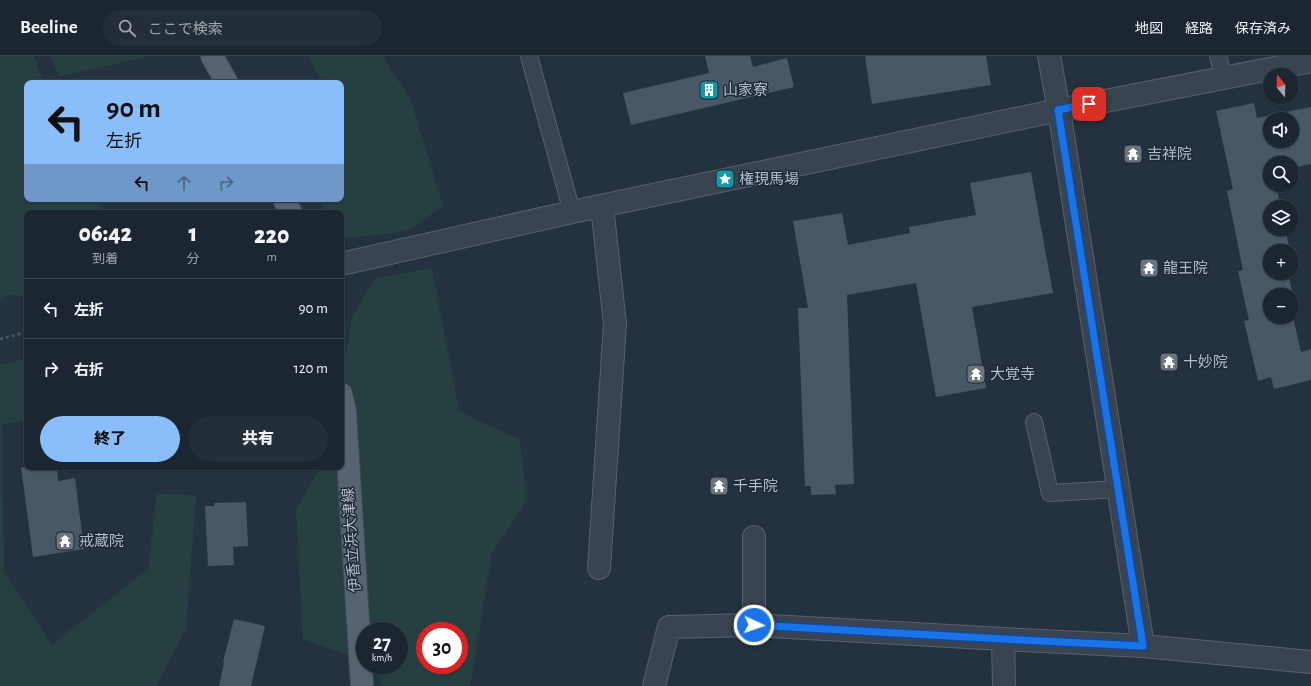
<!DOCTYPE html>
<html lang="ja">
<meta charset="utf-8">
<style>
:root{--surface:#1b2630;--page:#242e38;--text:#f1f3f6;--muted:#a0a5ab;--line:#39434c;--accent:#8abefb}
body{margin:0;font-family:"Alegreya Sans","Noto Sans JP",sans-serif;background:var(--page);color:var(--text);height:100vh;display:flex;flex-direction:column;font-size:15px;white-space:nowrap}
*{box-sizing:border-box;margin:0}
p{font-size:13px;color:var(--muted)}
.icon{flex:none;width:22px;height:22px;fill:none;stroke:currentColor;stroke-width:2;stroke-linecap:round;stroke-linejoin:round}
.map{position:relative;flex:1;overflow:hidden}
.drawer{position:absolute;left:24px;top:154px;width:320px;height:260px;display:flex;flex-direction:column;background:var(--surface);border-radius:8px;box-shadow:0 1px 3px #0004,0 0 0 1px var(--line)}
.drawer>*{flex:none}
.hud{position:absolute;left:24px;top:24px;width:320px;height:122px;border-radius:8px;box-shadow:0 1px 3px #0004,0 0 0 1px var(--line);background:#8abefb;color:#111;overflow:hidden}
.needle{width:26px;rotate:341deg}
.controls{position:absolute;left:1263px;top:12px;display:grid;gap:8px}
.controls a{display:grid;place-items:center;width:36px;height:36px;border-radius:50%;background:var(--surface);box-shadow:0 1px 3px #0004,0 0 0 1px var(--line);font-size:20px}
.speed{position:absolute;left:356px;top:566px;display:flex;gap:8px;font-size:20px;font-weight:700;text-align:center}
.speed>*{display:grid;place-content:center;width:52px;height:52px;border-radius:50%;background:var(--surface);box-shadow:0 1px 3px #0004,0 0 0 1px var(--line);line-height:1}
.speed small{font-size:10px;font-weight:400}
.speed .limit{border:6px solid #d22;background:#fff;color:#111}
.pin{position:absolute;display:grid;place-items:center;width:34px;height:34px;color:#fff;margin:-17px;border-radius:8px;box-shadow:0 2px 6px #0006}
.me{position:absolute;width:44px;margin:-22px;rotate:93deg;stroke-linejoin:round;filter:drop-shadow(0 0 3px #0008)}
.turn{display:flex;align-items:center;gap:14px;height:84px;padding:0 16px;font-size:18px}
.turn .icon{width:52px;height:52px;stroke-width:2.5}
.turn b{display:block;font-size:28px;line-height:34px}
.lanes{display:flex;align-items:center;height:38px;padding:0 16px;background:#0003;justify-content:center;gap:20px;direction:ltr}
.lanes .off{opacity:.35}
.eta{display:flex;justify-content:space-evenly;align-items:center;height:68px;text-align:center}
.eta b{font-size:24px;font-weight:800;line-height:28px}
.button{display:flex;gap:8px;margin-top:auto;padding:8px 16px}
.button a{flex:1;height:46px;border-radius:24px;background:var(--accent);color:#111;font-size:16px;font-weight:800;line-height:46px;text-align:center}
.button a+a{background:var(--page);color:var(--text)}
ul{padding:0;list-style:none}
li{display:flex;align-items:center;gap:12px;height:60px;padding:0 16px;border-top:1px solid var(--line)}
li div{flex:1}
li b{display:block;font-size:15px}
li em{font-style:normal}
header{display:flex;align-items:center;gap:24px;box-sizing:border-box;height:56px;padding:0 20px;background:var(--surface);border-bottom:1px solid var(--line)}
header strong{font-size:19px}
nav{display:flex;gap:22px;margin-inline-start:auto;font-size:14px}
.search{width:280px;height:36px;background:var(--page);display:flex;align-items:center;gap:10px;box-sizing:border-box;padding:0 14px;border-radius:22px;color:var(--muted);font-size:15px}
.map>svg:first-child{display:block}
.green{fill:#264041;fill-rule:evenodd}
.building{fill:#485867;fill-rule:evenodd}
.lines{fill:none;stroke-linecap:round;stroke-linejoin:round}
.service-casing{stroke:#56626e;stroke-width:18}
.minor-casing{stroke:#56626e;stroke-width:24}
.primary-casing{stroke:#424d59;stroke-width:24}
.path{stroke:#455d5e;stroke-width:2.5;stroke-dasharray:3 3;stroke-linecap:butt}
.service{stroke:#394450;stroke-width:16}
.minor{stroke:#394450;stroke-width:22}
.primary{stroke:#576370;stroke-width:22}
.route-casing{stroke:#114b97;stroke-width:10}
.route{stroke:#1a73e8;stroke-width:7}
.labels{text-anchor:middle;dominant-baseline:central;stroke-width:3;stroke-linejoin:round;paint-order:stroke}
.poi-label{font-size:15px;fill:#b5bfcb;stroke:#1d2935;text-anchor:start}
.street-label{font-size:15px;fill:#b5bfcb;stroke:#1d2935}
</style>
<header>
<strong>Beeline</strong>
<div class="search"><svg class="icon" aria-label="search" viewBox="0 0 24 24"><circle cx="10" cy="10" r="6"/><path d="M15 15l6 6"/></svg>ここで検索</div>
<nav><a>地図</a><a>経路</a><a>保存済み</a></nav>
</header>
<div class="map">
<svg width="1311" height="630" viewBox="0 0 1311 630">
<rect width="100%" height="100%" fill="#243240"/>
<g class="green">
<path d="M0 0H34L43 27H27V143H96L106 157H27V240L7 239 0 244Z"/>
<path d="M50 0H150L59 21Z"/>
<path d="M308 0H384V4L410 42 443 150 407 175 341 183V157H325L319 143H341V27H321V23Z"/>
<path d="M432 212 459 355 520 384 527 445 492 497 470 630H383L374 609H399V575H365V605L303 583 296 453 320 411H341V328L352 261 374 223ZM425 575H459V609H425Z"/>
<path d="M27 302V364L2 368 4 516 52 589 148 513 157 438 196 439 186 573 156 630H0V309Z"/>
</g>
<g class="building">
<path d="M705 0H750L753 11 787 2 794 31 631 69 623 37 709 17Z"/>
<path d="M865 0H986L991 29 872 48Z"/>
<path d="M1254 47 1257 62 1311 51V108L1292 112V107H1270V129H1276L1281 151H1270V173H1285L1290 195H1270V217H1288L1295 249H1292V239H1270V261H1292V257L1301 296 1311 293V324L1274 333 1271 321 1258 325 1244 265 1249 264 1238 215 1243 214 1227 135 1233 133 1216 55ZM1270 63H1292V85H1270Z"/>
<path d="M1031 116 1053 237 972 251 986 332 936 341 916 227 847 239 854 428 835 429 836 438 811 439V430H805L798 252H808L793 165 842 157 848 189 910 177 909 171 976 159 970 127Z"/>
<path d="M21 411H57L58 425 75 422 84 493 33 501Z"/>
<path d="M246 446 248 490 233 491 234 509 208 510 205 450H214V447Z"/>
<path d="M234 563 265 570 251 630H219L224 607 223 606Z"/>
</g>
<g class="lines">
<g class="service-casing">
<g id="service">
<path d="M529 0 572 156"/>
<path d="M1218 0 1224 22"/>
<path d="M1034 366 1050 437 1118 433"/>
</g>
</g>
<g class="minor-casing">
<g id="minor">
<path d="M1049 0 1059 54 1143 590"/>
<path d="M341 208 572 156 1059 54 1311 5"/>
<path d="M754 481V569"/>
<path d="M599 512 615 268 602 150"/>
<path d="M1003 583 1004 630"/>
<path d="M654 630 669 571 754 569 1003 583 1143 590 1311 606"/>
</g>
</g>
<g class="primary-casing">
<g id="primary">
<path d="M212 0 227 27"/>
<path d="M284 143 291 157"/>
<path d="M341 338 345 356 362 630"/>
</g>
</g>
<path class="path" d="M0 283 27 276"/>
<use href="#service" class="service"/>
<use href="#minor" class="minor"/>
<use href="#primary" class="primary"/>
</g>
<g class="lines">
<g class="route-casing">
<path id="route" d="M754 569 1003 583 1143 590 1058 54 1089 48"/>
</g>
<use href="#route" class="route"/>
</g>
<defs>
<g id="building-square" transform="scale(1)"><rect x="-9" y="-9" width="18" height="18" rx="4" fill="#0f9aa8" stroke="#1d2935"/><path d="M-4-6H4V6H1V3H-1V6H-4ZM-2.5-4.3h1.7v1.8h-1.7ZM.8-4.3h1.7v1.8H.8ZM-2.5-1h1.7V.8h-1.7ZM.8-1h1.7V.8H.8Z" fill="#fff"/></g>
<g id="temple-square" transform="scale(1)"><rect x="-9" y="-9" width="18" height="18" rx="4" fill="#6b7280" stroke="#1d2935"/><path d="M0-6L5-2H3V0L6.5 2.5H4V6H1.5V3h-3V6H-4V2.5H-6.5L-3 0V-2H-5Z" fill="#fff"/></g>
<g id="sight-square" transform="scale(1)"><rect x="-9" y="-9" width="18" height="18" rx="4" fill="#0f9aa8" stroke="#1d2935"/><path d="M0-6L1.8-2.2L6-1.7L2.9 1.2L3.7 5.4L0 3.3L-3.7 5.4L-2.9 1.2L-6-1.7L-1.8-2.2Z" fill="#fff"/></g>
</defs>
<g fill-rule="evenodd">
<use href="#building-square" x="709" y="34"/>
<use href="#temple-square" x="1133" y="98"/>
<use href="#sight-square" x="725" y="123"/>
<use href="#temple-square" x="1149" y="212"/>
<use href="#temple-square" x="1169" y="306"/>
<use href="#temple-square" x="976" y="318"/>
<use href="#temple-square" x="719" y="430"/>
<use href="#temple-square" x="65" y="485"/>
</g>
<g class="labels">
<g class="poi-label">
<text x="723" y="34">山家寮</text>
<text x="1147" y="98">吉祥院</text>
<text x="739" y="123">権現馬場</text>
<text x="1163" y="212">龍王院</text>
<text x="1183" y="306">十妙院</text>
<text x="990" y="318">大覚寺</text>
<text x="733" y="430">千手院</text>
<text x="79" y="485">戒蔵院</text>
</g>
<g class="street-label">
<text transform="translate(352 484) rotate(-94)">伊香立浜大津線</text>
</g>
</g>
</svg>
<div class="controls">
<a><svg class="needle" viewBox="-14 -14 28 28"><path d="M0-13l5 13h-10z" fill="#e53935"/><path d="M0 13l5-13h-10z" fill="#a0a5ab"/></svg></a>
<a><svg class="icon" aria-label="sound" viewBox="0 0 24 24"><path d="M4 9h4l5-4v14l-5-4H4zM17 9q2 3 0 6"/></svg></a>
<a><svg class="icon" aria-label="search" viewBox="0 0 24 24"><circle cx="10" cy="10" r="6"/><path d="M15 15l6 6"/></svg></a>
<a><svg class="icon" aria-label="layers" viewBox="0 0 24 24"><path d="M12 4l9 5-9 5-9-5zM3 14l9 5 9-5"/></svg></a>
<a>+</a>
<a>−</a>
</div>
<div class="speed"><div>27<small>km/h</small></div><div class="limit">30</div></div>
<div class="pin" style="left:1089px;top:48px;background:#d93025"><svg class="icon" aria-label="arrive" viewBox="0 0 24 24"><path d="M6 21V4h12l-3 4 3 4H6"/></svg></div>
<svg class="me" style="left:754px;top:569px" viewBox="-20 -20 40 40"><circle r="17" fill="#1a73e8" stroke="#fff" stroke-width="3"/><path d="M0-11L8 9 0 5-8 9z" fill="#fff"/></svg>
<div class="hud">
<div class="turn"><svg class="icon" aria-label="left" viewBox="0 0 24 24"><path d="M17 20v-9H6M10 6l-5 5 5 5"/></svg><div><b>90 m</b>左折</div></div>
<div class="lanes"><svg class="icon" aria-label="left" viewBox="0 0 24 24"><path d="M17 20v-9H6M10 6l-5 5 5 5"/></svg><svg class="icon off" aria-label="ahead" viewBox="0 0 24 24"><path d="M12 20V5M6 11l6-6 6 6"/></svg><svg class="icon off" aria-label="right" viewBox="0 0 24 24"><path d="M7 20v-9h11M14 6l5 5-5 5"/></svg></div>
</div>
<section class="drawer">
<div class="eta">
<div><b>06:42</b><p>到着</p></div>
<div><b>1</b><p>分</p></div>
<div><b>220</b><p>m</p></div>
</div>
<ul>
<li><svg class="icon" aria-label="left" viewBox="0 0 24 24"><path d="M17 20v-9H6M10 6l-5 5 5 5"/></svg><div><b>左折</b></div><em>90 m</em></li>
<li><svg class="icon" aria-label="right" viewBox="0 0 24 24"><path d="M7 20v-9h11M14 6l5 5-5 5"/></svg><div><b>右折</b></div><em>120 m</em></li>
</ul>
<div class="button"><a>終了</a><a>共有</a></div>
</section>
</div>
